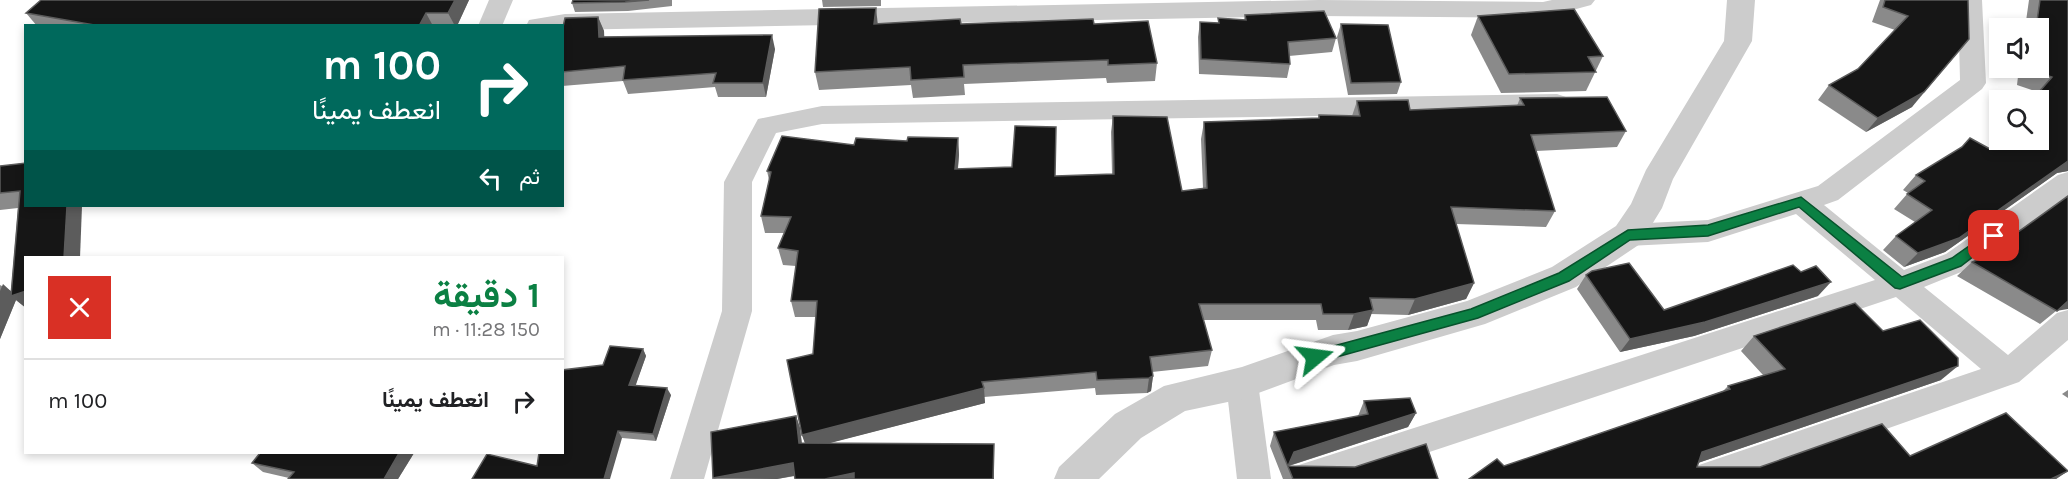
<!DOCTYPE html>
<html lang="ar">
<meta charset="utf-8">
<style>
:root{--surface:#fff;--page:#f2f2f2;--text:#202124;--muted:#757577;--line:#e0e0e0;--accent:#0b8043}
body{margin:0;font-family:Karla,Vazirmatn,sans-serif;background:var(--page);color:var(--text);direction:rtl;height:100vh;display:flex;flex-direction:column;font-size:22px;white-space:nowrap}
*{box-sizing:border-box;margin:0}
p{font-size:20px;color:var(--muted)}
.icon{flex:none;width:33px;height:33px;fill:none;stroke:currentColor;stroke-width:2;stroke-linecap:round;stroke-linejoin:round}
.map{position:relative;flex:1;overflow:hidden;direction:ltr}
.details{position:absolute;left:24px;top:256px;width:540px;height:198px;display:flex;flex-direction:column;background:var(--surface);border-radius:0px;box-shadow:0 3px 9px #0003;direction:rtl}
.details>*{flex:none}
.guide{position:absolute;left:24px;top:24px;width:540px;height:183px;border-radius:0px;box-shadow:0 3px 9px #0003;direction:rtl;background:#00695c;color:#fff;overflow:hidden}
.fabs{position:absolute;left:1989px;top:18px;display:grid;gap:12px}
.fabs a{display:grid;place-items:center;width:60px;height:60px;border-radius:0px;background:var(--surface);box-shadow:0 3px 9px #0003;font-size:30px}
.pin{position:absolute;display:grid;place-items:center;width:51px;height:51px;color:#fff;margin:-26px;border-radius:12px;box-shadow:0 3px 9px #0006}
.me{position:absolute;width:66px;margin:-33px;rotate:74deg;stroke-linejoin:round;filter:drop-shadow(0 0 4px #0008)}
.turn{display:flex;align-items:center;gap:21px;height:126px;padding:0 24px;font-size:27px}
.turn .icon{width:78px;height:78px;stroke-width:2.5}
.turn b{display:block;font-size:42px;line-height:51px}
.then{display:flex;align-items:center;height:57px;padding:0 24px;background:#0003;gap:12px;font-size:22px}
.round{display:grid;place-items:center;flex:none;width:63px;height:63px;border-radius:0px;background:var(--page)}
.headline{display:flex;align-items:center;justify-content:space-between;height:102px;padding:0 24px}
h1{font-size:36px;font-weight:700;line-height:45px;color:var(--accent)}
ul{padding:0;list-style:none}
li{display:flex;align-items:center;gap:18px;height:84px;padding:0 24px;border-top:2px solid var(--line)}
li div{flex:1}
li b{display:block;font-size:22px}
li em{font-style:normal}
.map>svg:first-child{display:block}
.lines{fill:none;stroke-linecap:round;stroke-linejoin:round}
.minor{fill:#ccc;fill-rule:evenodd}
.tertiary{fill:#ccc;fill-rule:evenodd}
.wall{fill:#8a8a8a}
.shaded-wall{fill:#5c5c5c}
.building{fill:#161616;stroke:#5c5c5c;stroke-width:1.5}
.route{fill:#0b8043;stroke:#07532c;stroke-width:1.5}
</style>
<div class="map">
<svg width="2068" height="479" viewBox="0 0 2068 479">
<rect width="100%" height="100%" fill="#fff"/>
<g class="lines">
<g class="minor">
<path d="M489 0H513L502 26H478Z"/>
<path d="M1319 0 1543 2 1552 0H1595L1591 5 1543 18 1319 16 562 30V26H526L529 20 565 14Z"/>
<path d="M1958 0H1982L1986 83 1982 89 1838 200 1824 205 1904 270 1946 254 2058 175 2068 172V196L1966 270 1924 287 2008 355 2057 313 2068 310V340L2019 382 1745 479H1685L1690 468 1702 464 1981 369 1896 297 1348 479H1285L1290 468 1302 464 1875 280 1796 214 1708 242 1628 246 1618 243 1614 235 1618 227 1628 224 1708 220 1818 186 1960 80Z"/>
<path d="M1557 94 1566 97 1570 103 1566 109 1557 112 822 124 776 133 752 182V311L704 479H670L722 311 724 182 758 119 822 106Z"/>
<path d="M1242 370 1253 373 1258 383 1271 479H1237L1226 383 1231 373Z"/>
</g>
<path class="tertiary" d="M1727 0H1755L1752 41 1673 179 1662 208 1640 244 1576 287 1485 324 1357 361 1334 365 1242 399 1185 411 1141 438 1099 479H1054L1059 467 1115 414 1164 386 1242 367 1333 335 1357 331 1467 301 1552 267 1616 226 1631 204 1646 170 1724 41Z"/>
</g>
<g class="wall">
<path d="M41 0H469L457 26H37L26 13Z"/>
<path d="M573 0H672V6L628 11 575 12 572 3Z"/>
<path d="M822 0H881V6L823 7Z"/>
<path d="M1880 0H1968L1912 107 1866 132 1818 100 1829 85 1858 69 1895 30 1872 22Z"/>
<path d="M2029 0H2068V171L2057 173 1945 252 1904 267 1883 250 1896 236 1915 222 1894 209 1908 193 1903 190 1916 175 1989 148 2000 136V140L2038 100H2030L2038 92 2017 85 2019 68H2038V28H2025Z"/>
<path d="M1245 15 1336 38 1332 52 1289 56 1290 64 1287 78 1199 74 1198 37 1200 22 1218 23V18L1244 20Z"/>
<path d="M1478 16 1603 56 1586 91 1501 93 1471 35Z"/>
<path d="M598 17 604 31V37L775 49 766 97H718L715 87 628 94 623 81 562 86V31Z"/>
<path d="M878 23 961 24H1094L1157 63 1155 81 1107 83 1106 78 964 84 965 95 913 98 911 85 819 90 815 72Z"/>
<path d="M1341 24 1401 82 1397 94 1348 95 1337 37Z"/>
<path d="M1520 98 1626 131 1617 147 1536 151 1555 211 1546 227 1456 224 1474 283 1466 299 1408 315 1371 314 1367 326 1348 330H1318L1316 320H1203L1212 350 1208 366 1152 372 1153 376 1151 391 1147 393 1096 395 1095 388 984 397 985 403 829 443 994 456 795 476 777 479H713L796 416 800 428 802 443H805L802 435 813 354 816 317H795L791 301 796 266 783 265 778 248 784 233H765L761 216 769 180 767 171 854 145 958 138 959 155 958 169 1055 176 1112 174 1111 132 1113 116 1182 191 1203 188 1201 139 1204 122 1318 118 1319 115 1352 116 1357 101 1410 110 1517 106Z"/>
<path d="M26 163V308L16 300 0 339V285L11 291 18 208 0 210V166Z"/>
<path d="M2068 196 2056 311 2040 324 1957 276 1972 262 1982 258Z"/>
<path d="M1586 275 1664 310 1818 296 1694 336 1620 352 1577 289Z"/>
<path d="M1883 331 1941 380 1698 463 1697 467H1760L1910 456 2068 471 2056 479 1504 466 1723 391 1728 386 1763 375 1741 351 1754 336Z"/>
<path d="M643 349 646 356 635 386 671 395 656 441 622 438 537 466 603 365Z"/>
<path d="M2068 390V398L2062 394Z"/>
<path d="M1364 401 1416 413 1408 427 1289 466 1438 479H1283L1270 446 1274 432 1358 416Z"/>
<path d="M260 453H414L398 479 289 478 263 472 252 463Z"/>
</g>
<g class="shaded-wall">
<path d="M455 0H469L457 26H455L448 13Z"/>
<path d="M876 8 878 26 874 24Z"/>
<path d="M426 13 433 26H419Z"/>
<path d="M598 17 604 31 605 51 599 37Z"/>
<path d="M772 35 775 49 766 97 763 83Z"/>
<path d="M1969 39 1912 107 1866 132 1878 118Z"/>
<path d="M958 138 959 155 956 186 955 169Z"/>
<path d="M2068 161V171L2057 173 1945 252 1904 267 1918 253Z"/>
<path d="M67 206H82L80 258H64Z"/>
<path d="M1831 282 1818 296 1694 336 1620 352 1630 339Z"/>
<path d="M1474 283 1466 299 1408 315 1415 299Z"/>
<path d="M3 284 15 295 26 291V308L16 300 0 339V291Z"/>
<path d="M2068 301V309L2056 311Z"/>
<path d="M1373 310 1367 326 1348 330 1354 314Z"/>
<path d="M643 349 646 356 633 393 629 385Z"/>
<path d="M1958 366 1941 380 1689 466 1702 452Z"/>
<path d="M1153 376 1151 391 1147 393 1149 378Z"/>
<path d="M667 388 671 395 656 441 653 434Z"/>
<path d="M984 388 985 403 807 449 802 435Z"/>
<path d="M1416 413 1408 427 1288 466 1294 452Z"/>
<path d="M796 416 800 428 803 456 799 443Z"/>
<path d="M618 431 622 438 610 479H604Z"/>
<path d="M994 444V479H993Z"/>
<path d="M399 453H414L398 479H384Z"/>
<path d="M793 463 798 475 777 479 713 478Z"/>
<path d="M2068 471 2056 479H2051Z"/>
<path d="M854 473 855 479H825Z"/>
</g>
<g class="building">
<path d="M41 0H455L448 13H426L419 26H100L26 13Z"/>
<path d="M573 0H649L625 2 572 3Z"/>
<path d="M1885 0H1968L1969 39 1924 92 1878 118 1829 85 1858 69 1908 16 1883 7Z"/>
<path d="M2040 0H2068V161L1959 238 1918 253 1896 236 1932 210 1907 194 1925 181 1916 175 1962 147 1970 138 1990 149 2000 138V140H2038V100H2032L2052 77 2030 70 2031 68H2038V28H2036Z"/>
<path d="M876 8 874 24 960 19 961 24 1093 19 1094 24 1148 21 1157 63 1108 65V60L963 65 964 77 911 80 910 67 815 72 819 9Z"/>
<path d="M1574 9 1603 56 1588 57 1596 72 1509 74 1478 16Z"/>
<path d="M1324 11 1336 38 1288 42 1290 64 1201 59 1200 22 1219 23 1218 18 1246 20 1245 15Z"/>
<path d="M598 17 599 37 772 35 763 83H713L716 73 623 80 625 66 562 72V31L565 18Z"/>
<path d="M1341 24 1388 25 1401 82 1351 83Z"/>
<path d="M1607 97 1626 131 1531 135 1555 211 1451 207 1474 283 1415 299 1370 298 1373 310 1354 314H1323L1321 304H1199L1212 350 1150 357 1153 376 1149 378 1097 380 1096 372 982 382 984 388 802 435 787 360 813 354 817 301H791L798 251 778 248 791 217 761 216 771 172 767 171 782 136 854 145 856 138 907 141 908 137 958 138 955 169 1012 167 1015 126 1056 127 1055 176 1114 174 1113 116 1167 117 1182 191 1207 188 1204 122 1319 118V115L1360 116 1357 101 1408 100 1410 110 1524 105 1520 98Z"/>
<path d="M26 163V206H67L64 258H26V291L11 296 20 191 0 193V166Z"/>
<path d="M2068 196V301L2057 311 1972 262 1982 258Z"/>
<path d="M1629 263 1664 310 1793 265 1801 272 1816 266 1831 282 1705 322 1630 339 1586 275 1592 271Z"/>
<path d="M1855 303 1883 331 1920 320 1958 358V366L1702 452 1697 467H1760L1882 424 1910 456 2006 413 2068 471 2051 479H1469L1497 459 1504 466 1730 389 1728 386 1785 369 1754 336Z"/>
<path d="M610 346 643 349 629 385 667 388 653 434 618 431 604 479H472L487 454 537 466 539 453H562V370L603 365Z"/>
<path d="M1410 398 1416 413 1294 452 1288 466 1355 467 1426 444 1438 479H1293L1274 432 1368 414 1364 401Z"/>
<path d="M796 416 799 443 994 444 993 479H854V473L825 479H795L793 463 713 478 711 432Z"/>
<path d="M260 453H399L384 479H288L294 472 252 463Z"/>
</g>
<path class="route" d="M1801 197 1902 277 1952 258 1989 232H1998L2000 236 1961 266 1900 289 1895 288 1799 207 1708 236 1630 240 1569 281 1478 318 1315 363 1310 361 1308 357 1310 352 1315 351 1471 309 1559 273 1628 230 1708 225Z"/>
</svg>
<div class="fabs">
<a><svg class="icon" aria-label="sound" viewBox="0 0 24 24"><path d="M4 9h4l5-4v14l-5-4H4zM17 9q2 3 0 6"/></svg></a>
<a><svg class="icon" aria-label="search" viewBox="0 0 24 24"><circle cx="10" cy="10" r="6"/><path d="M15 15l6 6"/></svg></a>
</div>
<div class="pin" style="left:1994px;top:236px;background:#d93025"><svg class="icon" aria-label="arrive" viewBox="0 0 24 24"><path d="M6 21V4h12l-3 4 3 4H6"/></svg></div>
<svg class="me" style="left:1315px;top:357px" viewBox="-20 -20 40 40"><path d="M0-17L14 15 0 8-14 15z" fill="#0b8043" stroke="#fff" stroke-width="4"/></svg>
<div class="guide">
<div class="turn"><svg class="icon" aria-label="right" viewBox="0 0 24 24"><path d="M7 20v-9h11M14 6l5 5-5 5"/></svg><div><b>100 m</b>انعطف يمينًا</div></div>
<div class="then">ثم<svg class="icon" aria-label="left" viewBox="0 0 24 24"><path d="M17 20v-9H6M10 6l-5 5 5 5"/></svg></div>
</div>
<section class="details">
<div class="headline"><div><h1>1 دقيقة</h1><p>150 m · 11:28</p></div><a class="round" style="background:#d93025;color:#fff"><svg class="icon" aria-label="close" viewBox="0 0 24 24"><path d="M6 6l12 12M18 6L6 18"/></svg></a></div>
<ul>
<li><svg class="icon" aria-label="right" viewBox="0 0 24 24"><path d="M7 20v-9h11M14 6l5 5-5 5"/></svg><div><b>انعطف يمينًا</b></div><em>100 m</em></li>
</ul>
</section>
</div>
